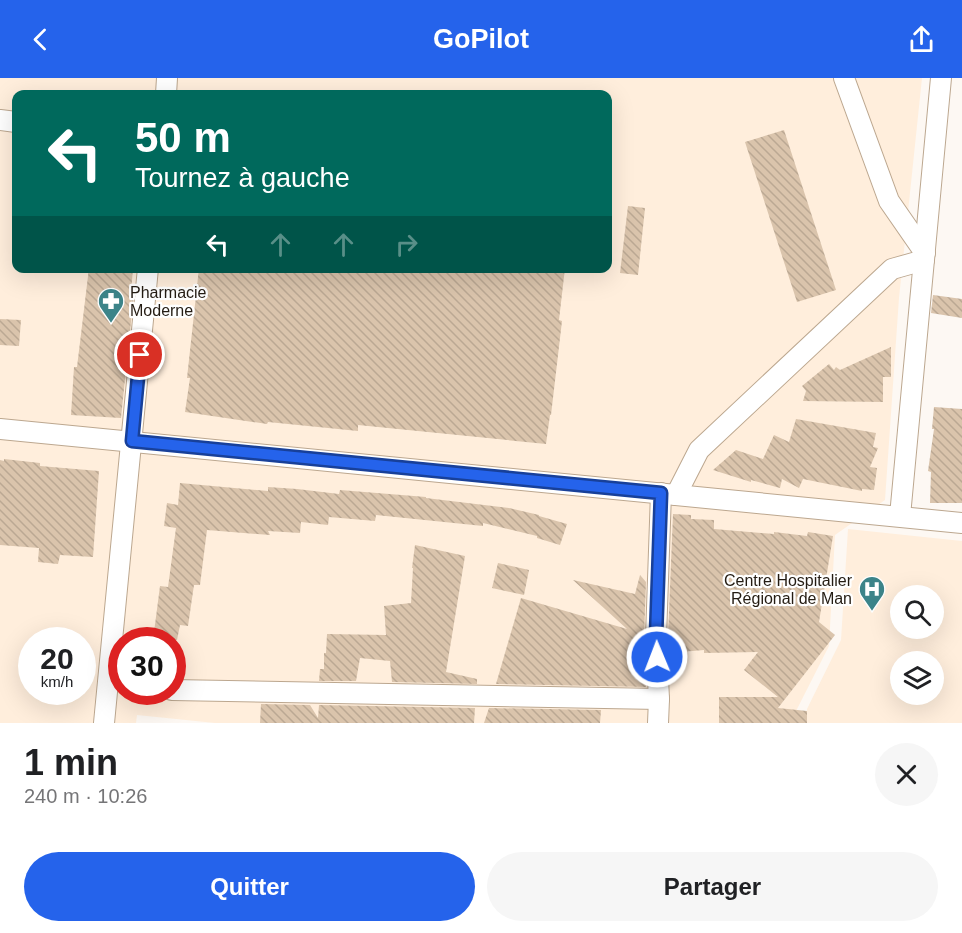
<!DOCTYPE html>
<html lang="fr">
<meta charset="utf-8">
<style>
:root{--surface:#fff;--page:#f6f6f6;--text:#202124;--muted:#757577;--accent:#2563eb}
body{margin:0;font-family:Helvetica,sans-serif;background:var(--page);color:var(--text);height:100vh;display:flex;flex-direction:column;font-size:22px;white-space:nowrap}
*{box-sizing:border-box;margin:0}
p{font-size:20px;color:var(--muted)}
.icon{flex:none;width:33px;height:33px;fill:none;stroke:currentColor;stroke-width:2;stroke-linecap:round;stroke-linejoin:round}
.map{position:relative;height:645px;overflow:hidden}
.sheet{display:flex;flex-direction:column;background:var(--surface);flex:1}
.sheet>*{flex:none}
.guide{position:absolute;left:12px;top:12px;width:600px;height:183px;border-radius:12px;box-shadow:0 6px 24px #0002;background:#00695c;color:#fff;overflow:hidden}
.controls{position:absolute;left:890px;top:507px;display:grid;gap:12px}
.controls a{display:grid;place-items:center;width:54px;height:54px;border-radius:50%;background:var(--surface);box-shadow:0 6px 24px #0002;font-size:30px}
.speed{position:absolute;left:18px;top:549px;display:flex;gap:12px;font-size:30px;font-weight:700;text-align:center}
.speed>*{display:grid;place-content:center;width:78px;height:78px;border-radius:50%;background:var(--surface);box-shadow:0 6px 24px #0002;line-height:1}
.speed small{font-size:15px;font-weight:400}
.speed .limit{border:9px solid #d22;background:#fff;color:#111}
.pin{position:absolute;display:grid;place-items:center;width:51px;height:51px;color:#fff;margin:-26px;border:3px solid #fff;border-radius:50%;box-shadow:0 2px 6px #0007}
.me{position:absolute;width:66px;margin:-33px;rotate:359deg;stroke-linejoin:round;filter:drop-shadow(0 0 4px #0008)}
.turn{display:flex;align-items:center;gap:21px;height:126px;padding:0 24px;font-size:27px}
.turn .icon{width:78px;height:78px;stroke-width:2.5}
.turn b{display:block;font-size:42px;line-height:51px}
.lanes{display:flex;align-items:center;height:57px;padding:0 24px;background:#0003;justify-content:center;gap:30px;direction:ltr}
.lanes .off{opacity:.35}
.round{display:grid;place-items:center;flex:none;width:63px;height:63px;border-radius:32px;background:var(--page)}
.headline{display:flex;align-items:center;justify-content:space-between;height:102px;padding:0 24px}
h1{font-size:36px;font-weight:700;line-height:45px}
.cta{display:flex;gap:12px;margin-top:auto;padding:12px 24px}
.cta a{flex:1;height:69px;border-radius:36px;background:var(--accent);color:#fff;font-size:24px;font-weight:700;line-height:69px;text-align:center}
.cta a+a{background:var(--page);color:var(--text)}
header{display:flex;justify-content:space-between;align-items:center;height:78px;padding:0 24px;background:var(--accent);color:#fff;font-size:27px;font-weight:700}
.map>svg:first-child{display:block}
.built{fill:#ffeedc;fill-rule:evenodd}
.building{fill:url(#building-back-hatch)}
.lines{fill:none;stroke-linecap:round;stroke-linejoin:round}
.street-casing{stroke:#bca78f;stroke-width:22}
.street{stroke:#fff;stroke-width:20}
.route-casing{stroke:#184099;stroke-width:15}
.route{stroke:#2563eb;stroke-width:10}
.labels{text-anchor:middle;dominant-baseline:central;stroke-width:4.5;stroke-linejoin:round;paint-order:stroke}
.poi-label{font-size:16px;fill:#241c13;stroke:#fff;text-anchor:start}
</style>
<header><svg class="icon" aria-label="back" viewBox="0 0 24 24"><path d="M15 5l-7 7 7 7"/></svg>GoPilot<svg class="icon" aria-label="share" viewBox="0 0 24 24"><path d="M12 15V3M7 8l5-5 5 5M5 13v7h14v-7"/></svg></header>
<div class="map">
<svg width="962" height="645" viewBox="0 0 962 645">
<defs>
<pattern id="building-back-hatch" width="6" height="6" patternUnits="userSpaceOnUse" patternTransform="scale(1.5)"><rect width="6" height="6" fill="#dac4ac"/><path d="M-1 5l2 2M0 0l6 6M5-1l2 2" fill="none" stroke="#bba893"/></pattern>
</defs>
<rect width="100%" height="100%" fill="#fdf8f3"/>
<g class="built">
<path d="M0 0H922L899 220 885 422 835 457 829 568 794 637V645H215L137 637 136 645H0ZM16 16H608V190H16ZM32 562H82V614H32ZM122 562H172V614H122Z"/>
<path d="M848 451 962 463V645H806L807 631 841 562ZM900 518H933V550H900ZM900 584H933V616H900Z"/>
</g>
<g class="building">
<path d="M784 52 836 212 797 224 745 64Z"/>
<path d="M628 128 645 130 638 197 620 195Z"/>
<path d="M89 190H133L131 215H134L121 340 71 337 74 289H77Z"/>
<path d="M199 190H565L559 242 562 243 551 337H550L546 366 358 347V353L268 344 267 346 185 334 190 300H187Z"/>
<path d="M933 217 962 221V240L931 235Z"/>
<path d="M0 241 21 242 19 268 0 267Z"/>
<path d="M891 269V299H883V324L803 323 806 313 802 308 829 286 834 292 836 289 840 292Z"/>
<path d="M934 329 962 331V425H930L931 394 928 393 934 351H932Z"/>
<path d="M796 341 876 355 873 369 878 370 870 389 877 390 874 412 862 411V413L803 401 799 410 782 401 780 410 751 402V404L713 392 736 372 763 381 774 357 789 364Z"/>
<path d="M4 381 40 385V388L99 393 93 479 60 477 58 486 38 484 39 470 0 467V382L4 383Z"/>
<path d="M180 405 268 413V409L297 411 339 416 340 412 426 419V420L509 430 539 437V438L567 446 560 467 537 460V458L483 445V448L376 437 375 443 329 439 328 447 301 444 300 455 268 453 270 457 207 452 200 507H194L188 548 180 547 177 562H153L160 508 168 509 176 450 164 448 167 425 178 427Z"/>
<path d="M673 436 691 437V441L714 442V451L774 456V454L807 458 808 454 833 458 819 544 835 557 778 630 807 633V645H719V619H778L744 592 758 574 704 575V572L669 575 668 559Z"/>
<path d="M415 467 465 478 446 594 477 601V606L392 604 390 583 360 580 356 603H319L320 591H324V575H326L327 556 386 557 384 528 411 525 413 490H412Z"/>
<path d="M498 485 529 492 524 517 492 510Z"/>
<path d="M640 497 646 504 644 560 646 609 496 606 521 520 627 551 573 502 635 516Z"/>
<path d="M261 626 310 627 318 640 319 627 475 630 474 645H260Z"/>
<path d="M489 630 601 632 600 645H484Z"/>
</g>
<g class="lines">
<g class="street-casing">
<g id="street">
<path d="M844 0 889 123 925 175"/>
<path d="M166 16 167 0"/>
<path d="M0 42 16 44"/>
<path d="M0 351 962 445"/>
<path d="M676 417 699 372 892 191 924 182"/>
<path d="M900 438 941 0"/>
<path d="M172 612 659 621"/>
<path d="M104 645 148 190"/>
<path d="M658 645 659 621 656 559 661 415"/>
</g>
</g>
<use href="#street" class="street"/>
</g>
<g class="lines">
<g class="route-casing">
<path id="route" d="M140 277 132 363 661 415 656 558 657 579"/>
</g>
<use href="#route" class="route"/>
</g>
<defs>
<g id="pharmacy-pin" transform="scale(1.35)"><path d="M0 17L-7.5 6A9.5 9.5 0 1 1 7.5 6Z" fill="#3c8489" stroke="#fff"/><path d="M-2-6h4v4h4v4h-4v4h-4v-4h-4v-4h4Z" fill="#fff"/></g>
<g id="hospital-pin" transform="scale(1.35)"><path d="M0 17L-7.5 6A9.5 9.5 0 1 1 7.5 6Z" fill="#3c8489" stroke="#fff"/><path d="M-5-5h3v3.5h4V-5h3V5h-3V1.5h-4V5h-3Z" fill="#fff"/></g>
</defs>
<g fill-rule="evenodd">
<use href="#pharmacy-pin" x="111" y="223"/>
<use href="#hospital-pin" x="872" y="511"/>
</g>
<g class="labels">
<g class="poi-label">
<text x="130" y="214">Pharmacie<tspan x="130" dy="18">Moderne</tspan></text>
<text x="852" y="502" text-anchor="end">Centre Hospitalier<tspan x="852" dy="18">Régional de Man</tspan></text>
</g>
</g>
</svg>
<div class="controls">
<a><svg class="icon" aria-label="search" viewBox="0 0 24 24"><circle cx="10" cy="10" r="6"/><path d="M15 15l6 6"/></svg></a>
<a><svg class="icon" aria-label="layers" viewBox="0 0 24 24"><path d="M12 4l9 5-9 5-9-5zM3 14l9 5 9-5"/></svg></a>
</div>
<div class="speed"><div>20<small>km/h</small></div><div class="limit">30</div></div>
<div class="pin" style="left:140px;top:277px;background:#d93025"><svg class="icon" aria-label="arrive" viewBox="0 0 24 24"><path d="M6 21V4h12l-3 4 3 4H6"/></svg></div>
<svg class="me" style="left:657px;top:579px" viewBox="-20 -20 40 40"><circle r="17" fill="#2563eb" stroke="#fff" stroke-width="3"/><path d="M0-11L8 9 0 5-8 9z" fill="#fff"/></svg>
<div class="guide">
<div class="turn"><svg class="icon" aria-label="left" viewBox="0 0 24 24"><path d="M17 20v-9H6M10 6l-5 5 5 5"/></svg><div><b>50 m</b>Tournez à gauche</div></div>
<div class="lanes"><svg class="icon" aria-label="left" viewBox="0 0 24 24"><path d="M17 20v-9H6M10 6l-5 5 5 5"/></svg><svg class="icon off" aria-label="ahead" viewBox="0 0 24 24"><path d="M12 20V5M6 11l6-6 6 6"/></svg><svg class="icon off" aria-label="ahead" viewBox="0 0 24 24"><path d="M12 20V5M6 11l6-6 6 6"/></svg><svg class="icon off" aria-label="right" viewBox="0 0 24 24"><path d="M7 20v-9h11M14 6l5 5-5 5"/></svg></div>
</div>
</div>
<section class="sheet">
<div class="headline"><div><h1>1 min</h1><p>240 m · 10:26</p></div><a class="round"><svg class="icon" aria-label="close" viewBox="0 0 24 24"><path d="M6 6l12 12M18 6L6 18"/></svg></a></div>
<div class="cta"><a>Quitter</a><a>Partager</a></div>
</section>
